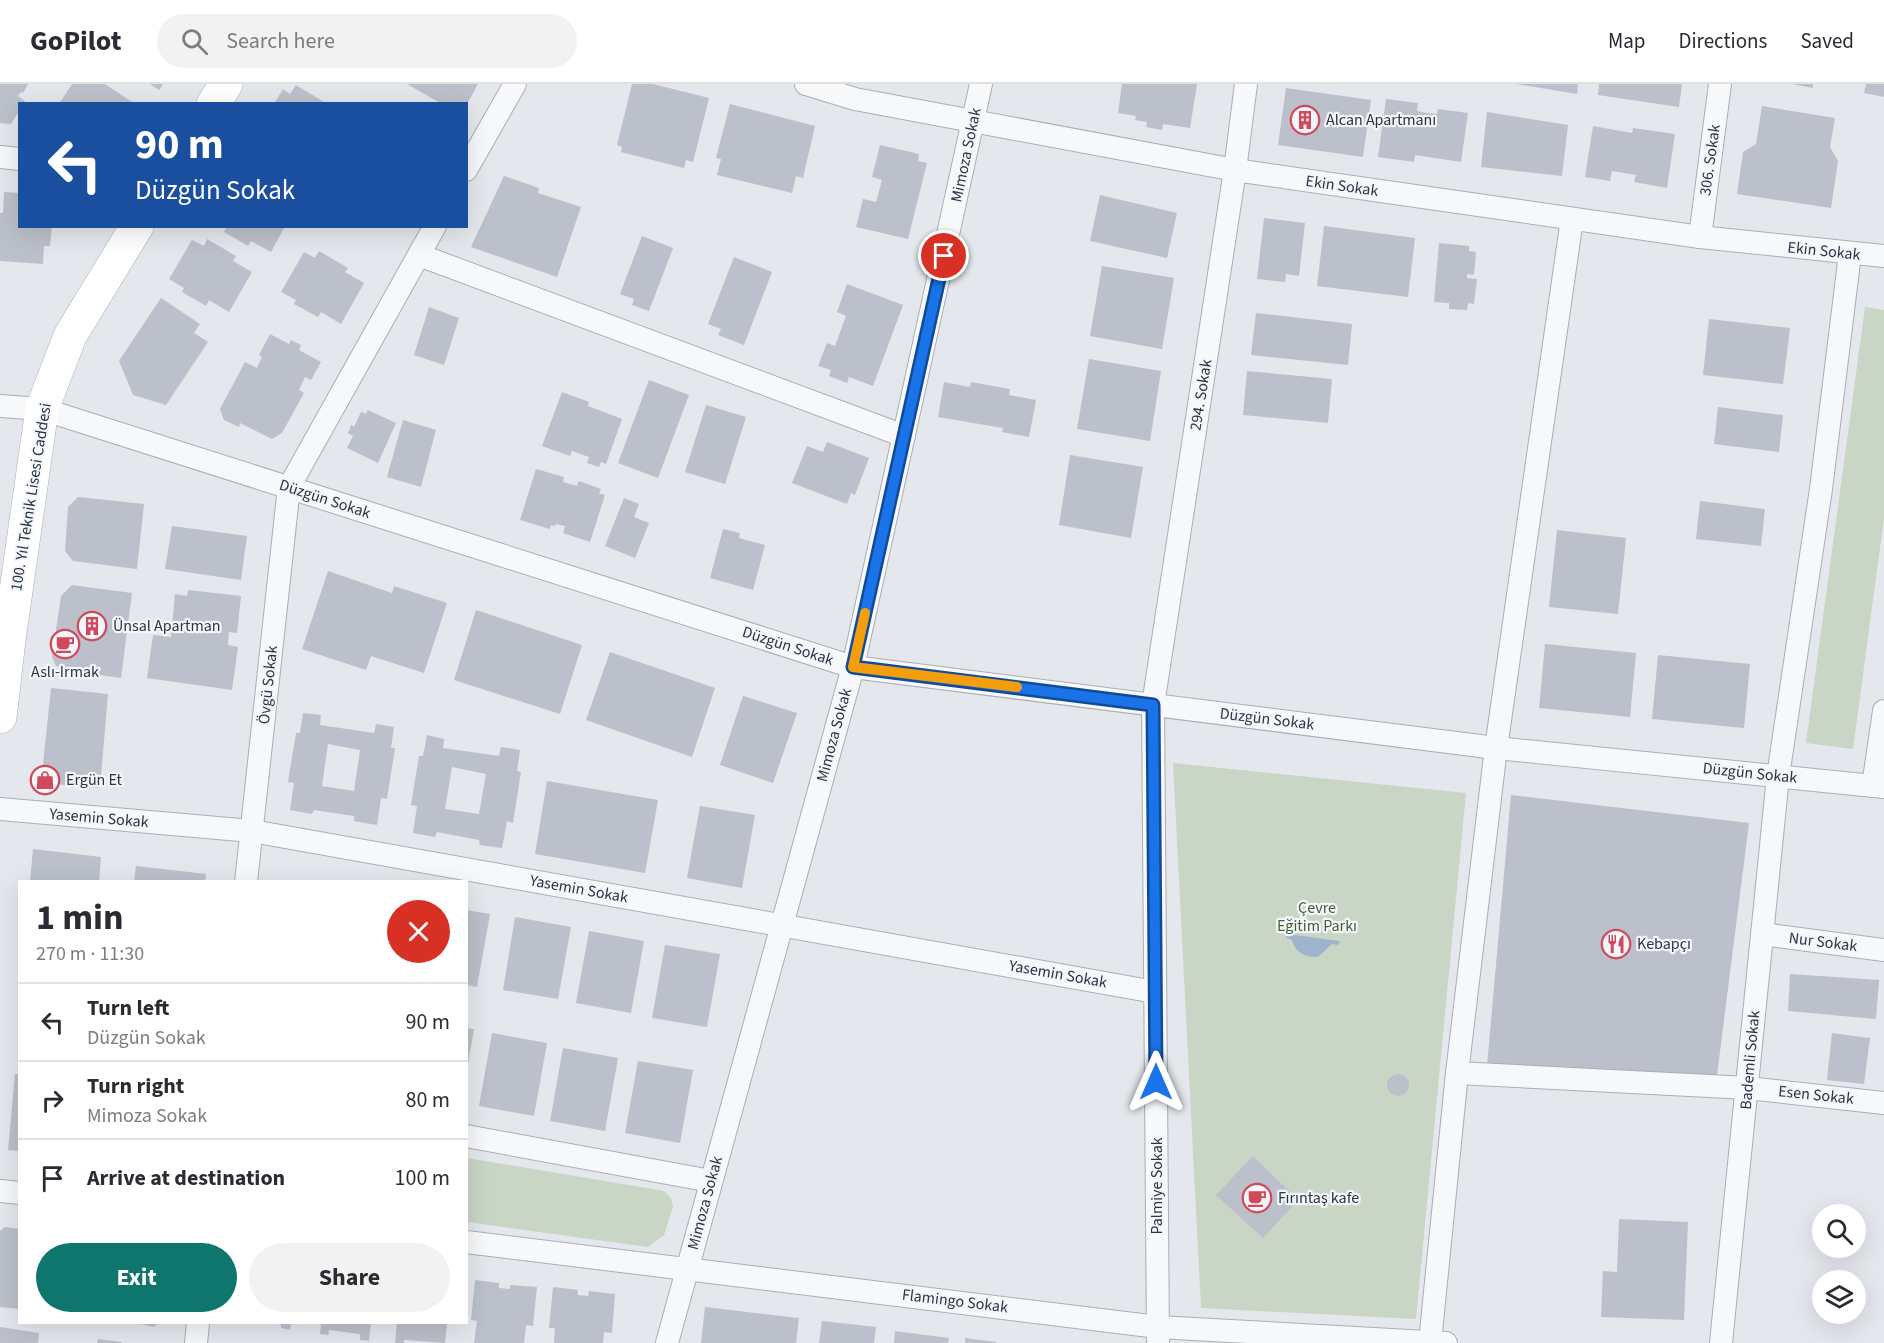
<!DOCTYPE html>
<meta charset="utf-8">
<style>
:root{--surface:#fff;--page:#f2f2f3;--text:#2b2b33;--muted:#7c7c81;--line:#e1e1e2;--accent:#0f766e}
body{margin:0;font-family:"Source Sans 3",sans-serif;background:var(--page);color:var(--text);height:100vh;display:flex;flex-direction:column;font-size:22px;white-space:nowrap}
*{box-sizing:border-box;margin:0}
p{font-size:20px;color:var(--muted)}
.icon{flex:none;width:33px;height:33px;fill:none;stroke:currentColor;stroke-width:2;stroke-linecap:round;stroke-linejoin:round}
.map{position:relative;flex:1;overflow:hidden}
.drawer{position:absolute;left:18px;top:796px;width:450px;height:444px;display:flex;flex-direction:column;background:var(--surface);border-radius:0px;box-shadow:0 6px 24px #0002}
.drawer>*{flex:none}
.top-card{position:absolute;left:18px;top:18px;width:450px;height:126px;border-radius:0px;box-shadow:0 6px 24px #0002;background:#1a4fa0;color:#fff;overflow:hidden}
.tools{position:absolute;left:1812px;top:1120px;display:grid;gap:12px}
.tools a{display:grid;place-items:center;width:54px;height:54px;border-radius:50%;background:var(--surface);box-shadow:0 6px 24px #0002;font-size:30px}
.pin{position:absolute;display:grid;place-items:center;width:51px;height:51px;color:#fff;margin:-26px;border:3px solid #fff;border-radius:50%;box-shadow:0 2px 6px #0007}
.me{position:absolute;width:66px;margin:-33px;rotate:0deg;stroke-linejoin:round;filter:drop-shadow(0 0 4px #0008)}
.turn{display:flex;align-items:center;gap:21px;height:126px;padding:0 18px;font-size:27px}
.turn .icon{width:78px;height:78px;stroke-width:2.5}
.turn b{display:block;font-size:42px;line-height:51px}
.round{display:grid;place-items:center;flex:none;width:63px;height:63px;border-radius:32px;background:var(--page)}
.summary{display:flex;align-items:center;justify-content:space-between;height:102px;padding:0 18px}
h1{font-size:36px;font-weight:700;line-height:45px}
.primary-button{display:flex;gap:12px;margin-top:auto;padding:12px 18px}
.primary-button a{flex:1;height:69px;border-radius:36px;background:var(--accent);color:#fff;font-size:24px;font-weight:700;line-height:69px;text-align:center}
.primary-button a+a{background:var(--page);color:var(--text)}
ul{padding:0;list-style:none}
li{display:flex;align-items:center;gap:18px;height:78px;padding:0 18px;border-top:2px solid var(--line)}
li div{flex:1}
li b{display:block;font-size:22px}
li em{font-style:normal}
header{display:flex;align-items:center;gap:36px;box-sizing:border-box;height:84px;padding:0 30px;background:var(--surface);border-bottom:2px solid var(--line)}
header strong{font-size:28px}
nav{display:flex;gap:33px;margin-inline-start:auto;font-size:21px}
.search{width:420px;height:54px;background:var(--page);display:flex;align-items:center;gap:15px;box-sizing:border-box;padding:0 21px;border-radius:33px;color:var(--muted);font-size:22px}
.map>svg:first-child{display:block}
.green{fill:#c9d6c5}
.water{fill:#9fb4cc}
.building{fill:#bbc0ca;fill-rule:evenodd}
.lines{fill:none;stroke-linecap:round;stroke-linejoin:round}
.street-casing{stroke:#a9aeb7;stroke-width:24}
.secondary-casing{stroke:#a9aeb7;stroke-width:34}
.street{stroke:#f7f8fa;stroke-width:22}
.secondary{stroke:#fff;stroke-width:33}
.route-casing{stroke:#114b97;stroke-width:15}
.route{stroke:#1a73e8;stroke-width:10}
.slow{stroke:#f59e0b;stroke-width:10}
.labels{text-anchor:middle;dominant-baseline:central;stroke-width:4.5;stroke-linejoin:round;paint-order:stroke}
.poi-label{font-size:16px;fill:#2b3445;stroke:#f4f6f9;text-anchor:start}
.street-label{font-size:16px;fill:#2b3445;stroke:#f4f6f9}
.park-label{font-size:16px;fill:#3f6138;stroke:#f4f6f9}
</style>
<header>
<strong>GoPilot</strong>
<div class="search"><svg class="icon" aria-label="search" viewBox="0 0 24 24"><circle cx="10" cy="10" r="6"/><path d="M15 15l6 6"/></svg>Search here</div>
<nav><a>Map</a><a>Directions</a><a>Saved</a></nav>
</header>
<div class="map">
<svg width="1884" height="1259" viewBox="0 0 1884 1259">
<rect width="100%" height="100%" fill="#e4e7ec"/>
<g class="green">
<path d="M1865 223 1884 226V434L1853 665 1806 659Z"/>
<path d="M1173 679 1466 709 1416 1235 1201 1224Z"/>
<path d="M467 1074 664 1107 671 1114 673 1123 664 1151 648 1163 467 1138Z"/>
</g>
<path class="water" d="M1287 850 1340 857 1338 861 1332 860 1318 873C1305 873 1295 869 1292 856L1286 854Z"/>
<g class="building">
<path d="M0 0H28L23 9 21 8 18 12 25 17 24 20H20V26L11 40 0 39Z"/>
<path d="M72 0H105L135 20H59Z"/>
<path d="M150 0H163L159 6Z"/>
<path d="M407 0H478L467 20H442Z"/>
<path d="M632 0H653L709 14 693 78 686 76 684 84 621 68 622 63 617 61Z"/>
<path d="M1122 0H1197L1190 44 1163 40 1162 46 1146 43 1147 38 1135 36 1136 32 1118 29Z"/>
<path d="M1516 0H1578L1577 10Z"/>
<path d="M1599 0H1682L1679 23 1598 11Z"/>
<path d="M1792 0H1813V4Z"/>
<path d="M1866 0H1884V13L1864 9Z"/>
<path d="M296 1 324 18 323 20H274L283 5 290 10Z"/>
<path d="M1286 4 1371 16 1363 73 1278 61Z"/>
<path d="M1386 15 1418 19 1417 27 1427 29 1437 30 1438 25 1468 29 1461 78 1415 71 1414 78 1378 73Z"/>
<path d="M730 20 815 42 803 94 796 92 792 109 717 91 721 75 716 74Z"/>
<path d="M1762 22 1835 34 1830 63 1838 77 1831 124 1737 110 1743 68 1756 60Z"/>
<path d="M1487 28 1568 41 1562 92 1481 83Z"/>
<path d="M1593 42 1632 49 1633 44 1675 50 1667 104 1634 98 1636 91 1612 87 1610 97 1585 93Z"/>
<path d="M880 61 919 70 918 77 927 79 908 155 856 143 863 115 876 118 882 96 872 93Z"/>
<path d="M504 92 539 104 538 109 581 123 557 193 471 163Z"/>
<path d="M4 108 20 109V142H52L50 162H44L43 180 0 177V129H3Z"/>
<path d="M1100 111 1177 129 1167 174 1090 157Z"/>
<path d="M1264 134 1305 139 1299 192 1286 190 1285 198 1257 195Z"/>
<path d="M227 142H285L271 168 251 157 248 162 224 148Z"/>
<path d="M1324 142 1415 154 1408 213 1317 202Z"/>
<path d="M642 152 673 164 649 227 632 221 634 215 620 210Z"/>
<path d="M207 155 236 172 233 177 252 188 229 228 209 216 206 222 182 208 184 204 169 195 192 156 204 162Z"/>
<path d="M1439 159 1469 162V167L1476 168 1474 191 1467 190V194L1477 195 1474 220 1468 219 1467 226 1449 225V219L1434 218Z"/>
<path d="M319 167 348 184 345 188 364 199 341 240 321 228 318 233 294 220 296 216 281 208 304 168 315 174Z"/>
<path d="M734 173 772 188 744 261 718 251 721 245 708 240Z"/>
<path d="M1102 182 1174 194 1162 265 1090 252Z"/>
<path d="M847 200 903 221 873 302 849 293 847 299 829 292 831 286 818 282 827 259 835 262 846 232 837 228Z"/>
<path d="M161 214 200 240 194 249 208 258 166 321 133 311 119 277Z"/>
<path d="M429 223 459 234 444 281 414 271Z"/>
<path d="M1256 229 1352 240 1348 281 1251 271Z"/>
<path d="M1709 235 1790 244 1783 300 1703 291Z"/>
<path d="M270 250 289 260 291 256 301 261 299 266 321 278 311 296 305 293 299 306 304 309 282 349 272 355 240 339 239 343 224 336 220 325 245 278 257 284 262 273 259 271Z"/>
<path d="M1089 275 1161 287 1150 357 1077 345Z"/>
<path d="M1247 287 1332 295 1328 339 1243 331Z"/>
<path d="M649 296 689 311 658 394 618 379Z"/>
<path d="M944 298 970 303 971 298 1010 305 1009 311 1036 316 1029 353 1002 348 1003 344 938 333Z"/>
<path d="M562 308 589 318 588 322 622 335 606 380 601 378 599 383 587 379 589 373 572 367 570 372 542 362Z"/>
<path d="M706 321 746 333 725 400 685 388Z"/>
<path d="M1718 323 1783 331 1779 368 1714 360Z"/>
<path d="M368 326 396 339 378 379 347 364 353 352 348 349 351 341 354 343 361 328 366 330Z"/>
<path d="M403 336 436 346 421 403 387 393Z"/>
<path d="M827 358 869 374 855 411 851 409 847 420 792 399 807 362 823 368Z"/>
<path d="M1070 371 1143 383 1131 454 1059 441Z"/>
<path d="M536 385 564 393 563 398 577 402 579 397 601 405 599 409 605 411 590 458 563 449 565 442 556 440 555 442 551 441 550 445 520 436Z"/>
<path d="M78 413 144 420 137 485 73 477 65 467 68 423Z"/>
<path d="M624 414 639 420 634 433 649 439 635 474 605 462Z"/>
<path d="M1700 417 1765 425 1761 462 1696 455Z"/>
<path d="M172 442 247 452 241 496 165 485Z"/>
<path d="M723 445 740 449 739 454 765 461 753 506 710 494Z"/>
<path d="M1557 446 1626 454 1618 530 1549 523Z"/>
<path d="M328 487 392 509 394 502 447 519 424 589 371 572 366 586 302 565Z"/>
<path d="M72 501 132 509 121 594 70 587 71 584 56 582 52 573 61 512Z"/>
<path d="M188 506 241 512 237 549 229 548 228 561 238 563 232 606 147 594 153 551 171 553 175 510 187 512Z"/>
<path d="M476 526 582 561 560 630 454 596Z"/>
<path d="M1545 560 1636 569 1630 633 1539 624Z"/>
<path d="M610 568 715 604 692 673 586 636Z"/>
<path d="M1658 571 1750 580 1744 644 1652 635Z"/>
<path d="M51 604 108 610 100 704 41 699Z"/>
<path d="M743 612 797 629 773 699 720 681Z"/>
<path d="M303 629 321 631 320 641 374 649 376 640 394 643 391 664H395L387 715 381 714 377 741 354 737V732L314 726 312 730 290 726 294 699 288 698 296 649H300ZM328 660 360 666 354 707 322 702Z"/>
<path d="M427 651 444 655 443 664 499 672 501 663 520 666 517 687 521 688 513 739 507 737 502 764 480 761 479 756 437 748 435 753 413 749 417 722 411 721 419 672H423ZM452 683 486 690 479 730 445 725Z"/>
<path d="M547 697 658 716 645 789 535 770Z"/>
<path d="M1511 711 1749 739 1717 991 1487 982Z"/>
<path d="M700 722 755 731 742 804 687 794Z"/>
<path d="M33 765 101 773 99 798H30Z"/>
<path d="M136 782 206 790 205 798H134Z"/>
<path d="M466 826 490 830 477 903 466 901Z"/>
<path d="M515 833 571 843 558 915 503 906Z"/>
<path d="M589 847 644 857 631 929 576 919Z"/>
<path d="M665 861 720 870 707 943 652 934Z"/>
<path d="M1790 890 1879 896 1876 935 1788 927Z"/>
<path d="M466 944 474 945 468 980H466Z"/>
<path d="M492 949 547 959 534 1032 479 1022Z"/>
<path d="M1832 949 1870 954 1864 1000 1827 996Z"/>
<path d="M563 964 618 974 605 1047 550 1037Z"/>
<path d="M638 977 693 986 680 1059 625 1049Z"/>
<path d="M15 990H20V1067L8 1066Z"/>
<circle cx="1398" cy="1001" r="11"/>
<path d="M1253 1072 1298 1116 1263 1154 1216 1111Z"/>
<path d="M1619 1135 1688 1138 1684 1236 1601 1233 1603 1187 1617 1188Z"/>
<path d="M5 1143 20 1145V1225L0 1223V1147Z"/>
<path d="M475 1196 499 1199V1204L510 1205V1201L537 1203 533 1242 526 1241 524 1259H474L477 1237 471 1236Z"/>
<path d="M553 1203 578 1206V1211L588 1212 589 1207 615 1210 612 1249 604 1248 603 1259H554L555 1244H549Z"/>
<path d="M705 1223 799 1234 796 1259H701Z"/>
<path d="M822 1237 876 1243 874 1259H819Z"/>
<path d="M137 1239H158L154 1243Z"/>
<path d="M281 1239H291L290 1246 281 1244Z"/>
<path d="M321 1239H371L369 1257 360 1256V1250L329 1246 328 1251 320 1250Z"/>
<path d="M397 1239H447L445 1259 404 1256V1259H395Z"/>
<path d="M0 1243 39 1249 38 1259H0Z"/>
<path d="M895 1247 949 1254 948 1259H894Z"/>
<path d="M965 1254 996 1258V1259H965Z"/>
<path d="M98 1255 122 1258V1259H97Z"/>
</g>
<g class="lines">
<g class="street-casing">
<g id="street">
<path d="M806 0 855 15 1235 86 1700 153 1884 172"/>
<path d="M0 73 20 75"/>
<path d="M466 86 515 0"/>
<path d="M1572 135 1496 664 1457 989 1748 1004 1884 1019"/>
<path d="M1700 153 1720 0"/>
<path d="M419 171 904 352"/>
<path d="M0 322 42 325 853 583 1496 664 1884 703"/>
<path d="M1873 702 1884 627"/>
<path d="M0 725 252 747 1155 908"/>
<path d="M246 798 289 403 435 142"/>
<path d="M1762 850 1884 866"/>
<path d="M466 1052 711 1097"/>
<path d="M0 1107 20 1109"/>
<path d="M466 1158 1158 1243 1446 1259"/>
<path d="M1430 1258 1457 989"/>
<path d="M196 1259 198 1239"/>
<path d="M667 1259 853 583 981 0"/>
<path d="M1158 1259 1153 621 1235 86 1246 0"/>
<path d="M1721 1259 1778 692 1821 405 1850 170"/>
</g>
</g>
<g class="secondary-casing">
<g id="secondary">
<path d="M213 20 226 0"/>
<path d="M0 633 9 556 42 325 70 252 137 142"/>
</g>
</g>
<use href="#street" class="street"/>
<use href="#secondary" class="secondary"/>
</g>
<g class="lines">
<g class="route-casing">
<path id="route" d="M944 172 853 583 1153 621 1156 998"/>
</g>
<use href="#route" class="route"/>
<path class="slow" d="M865 529 853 583 1017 603"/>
</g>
<defs>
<g id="building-ring" transform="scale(1.5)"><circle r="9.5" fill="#f4f6f9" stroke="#d1495b" stroke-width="1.5"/><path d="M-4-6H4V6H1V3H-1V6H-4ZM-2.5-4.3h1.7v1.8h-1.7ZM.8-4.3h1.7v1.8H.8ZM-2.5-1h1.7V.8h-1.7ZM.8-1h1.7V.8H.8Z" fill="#d1495b"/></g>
<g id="cafe-ring" transform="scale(1.5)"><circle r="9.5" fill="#f4f6f9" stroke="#d1495b" stroke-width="1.5"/><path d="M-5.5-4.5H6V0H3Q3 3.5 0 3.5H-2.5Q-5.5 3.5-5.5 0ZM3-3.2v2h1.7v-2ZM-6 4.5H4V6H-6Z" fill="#d1495b"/></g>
<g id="shop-ring" transform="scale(1.5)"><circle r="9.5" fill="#f4f6f9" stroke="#d1495b" stroke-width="1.5"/><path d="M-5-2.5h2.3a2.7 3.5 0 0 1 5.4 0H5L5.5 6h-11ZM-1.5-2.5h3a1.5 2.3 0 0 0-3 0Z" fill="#d1495b"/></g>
<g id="restaurant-ring" transform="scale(1.5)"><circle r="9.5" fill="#f4f6f9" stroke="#d1495b" stroke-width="1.5"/><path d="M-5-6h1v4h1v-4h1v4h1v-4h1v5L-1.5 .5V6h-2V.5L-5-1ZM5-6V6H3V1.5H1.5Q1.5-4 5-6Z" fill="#d1495b"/></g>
</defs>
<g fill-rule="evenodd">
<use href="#building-ring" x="1305" y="36"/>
<use href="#building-ring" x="92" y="542"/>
<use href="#cafe-ring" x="65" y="560"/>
<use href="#shop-ring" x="45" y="696"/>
<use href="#restaurant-ring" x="1616" y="860"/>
<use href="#cafe-ring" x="1257" y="1114"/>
</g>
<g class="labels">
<g class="poi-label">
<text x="1326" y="36">Alcan Apartmanı</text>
<text x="113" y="542">Ünsal Apartman</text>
<text x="65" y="588" text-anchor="middle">Aslı-Irmak</text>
<text x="66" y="696">Ergün Et</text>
<text x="1637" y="860">Kebapçı</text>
<text x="1278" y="1114">Fırıntaş kafe</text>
</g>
<g class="street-label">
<text transform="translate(966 71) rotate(-78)">Mimoza Sokak</text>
<text transform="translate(1710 76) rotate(-82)">306. Sokak</text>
<text transform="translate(1342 102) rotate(8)">Ekin Sokak</text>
<text transform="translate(1824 167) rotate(6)">Ekin Sokak</text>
<text transform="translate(1201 311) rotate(-81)">294. Sokak</text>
<text transform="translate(31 413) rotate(-81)">100. Yıl Teknik Lisesi Caddesi</text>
<text transform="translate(325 415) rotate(18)">Düzgün Sokak</text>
<text transform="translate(788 562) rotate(18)">Düzgün Sokak</text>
<text transform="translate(268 601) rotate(-84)">Övgü Sokak</text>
<text transform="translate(1267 635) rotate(7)">Düzgün Sokak</text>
<text transform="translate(834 651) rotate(-75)">Mimoza Sokak</text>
<text transform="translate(1750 689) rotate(6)">Düzgün Sokak</text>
<text transform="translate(99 734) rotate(5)">Yasemin Sokak</text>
<text transform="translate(579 805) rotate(10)">Yasemin Sokak</text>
<text transform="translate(1823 858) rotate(7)">Nur Sokak</text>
<text transform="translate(1058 890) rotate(10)">Yasemin Sokak</text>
<text transform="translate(1750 976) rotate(-85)">Bademli Sokak</text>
<text transform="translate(1816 1011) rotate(6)">Esen Sokak</text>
<text transform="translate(1157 1102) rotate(-90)">Palmiye Sokak</text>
<text transform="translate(705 1119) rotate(-75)">Mimoza Sokak</text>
<text transform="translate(955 1217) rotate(7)">Flamingo Sokak</text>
</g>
<g class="park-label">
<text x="1317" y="824">Çevre<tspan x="1317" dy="18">Eğitim Parkı</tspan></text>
</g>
</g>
</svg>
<div class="tools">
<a><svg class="icon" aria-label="search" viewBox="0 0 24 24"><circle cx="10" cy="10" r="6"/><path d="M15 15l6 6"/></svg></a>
<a><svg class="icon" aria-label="layers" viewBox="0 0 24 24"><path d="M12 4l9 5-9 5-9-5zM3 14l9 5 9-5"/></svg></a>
</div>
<div class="pin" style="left:944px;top:172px;background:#d93025"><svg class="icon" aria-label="arrive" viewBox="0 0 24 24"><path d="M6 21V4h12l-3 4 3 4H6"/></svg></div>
<svg class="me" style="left:1156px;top:998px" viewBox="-20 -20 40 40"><path d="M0-17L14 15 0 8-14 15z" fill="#1a73e8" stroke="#fff" stroke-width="4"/></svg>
<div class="top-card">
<div class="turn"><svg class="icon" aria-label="left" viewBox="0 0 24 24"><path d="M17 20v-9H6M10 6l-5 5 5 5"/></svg><div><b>90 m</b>Düzgün Sokak</div></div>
</div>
<section class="drawer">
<div class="summary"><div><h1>1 min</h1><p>270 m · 11:30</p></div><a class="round" style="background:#d93025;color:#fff"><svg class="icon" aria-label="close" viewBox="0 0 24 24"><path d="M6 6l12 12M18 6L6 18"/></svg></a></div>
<ul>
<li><svg class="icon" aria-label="left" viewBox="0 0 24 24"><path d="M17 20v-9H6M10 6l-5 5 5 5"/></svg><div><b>Turn left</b><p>Düzgün Sokak</p></div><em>90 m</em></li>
<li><svg class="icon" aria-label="right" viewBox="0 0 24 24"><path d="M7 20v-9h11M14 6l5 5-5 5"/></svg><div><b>Turn right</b><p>Mimoza Sokak</p></div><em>80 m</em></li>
<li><svg class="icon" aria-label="arrive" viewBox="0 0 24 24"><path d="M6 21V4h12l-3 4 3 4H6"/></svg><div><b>Arrive at destination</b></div><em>100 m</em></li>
</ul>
<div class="primary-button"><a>Exit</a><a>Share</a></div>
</section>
</div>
